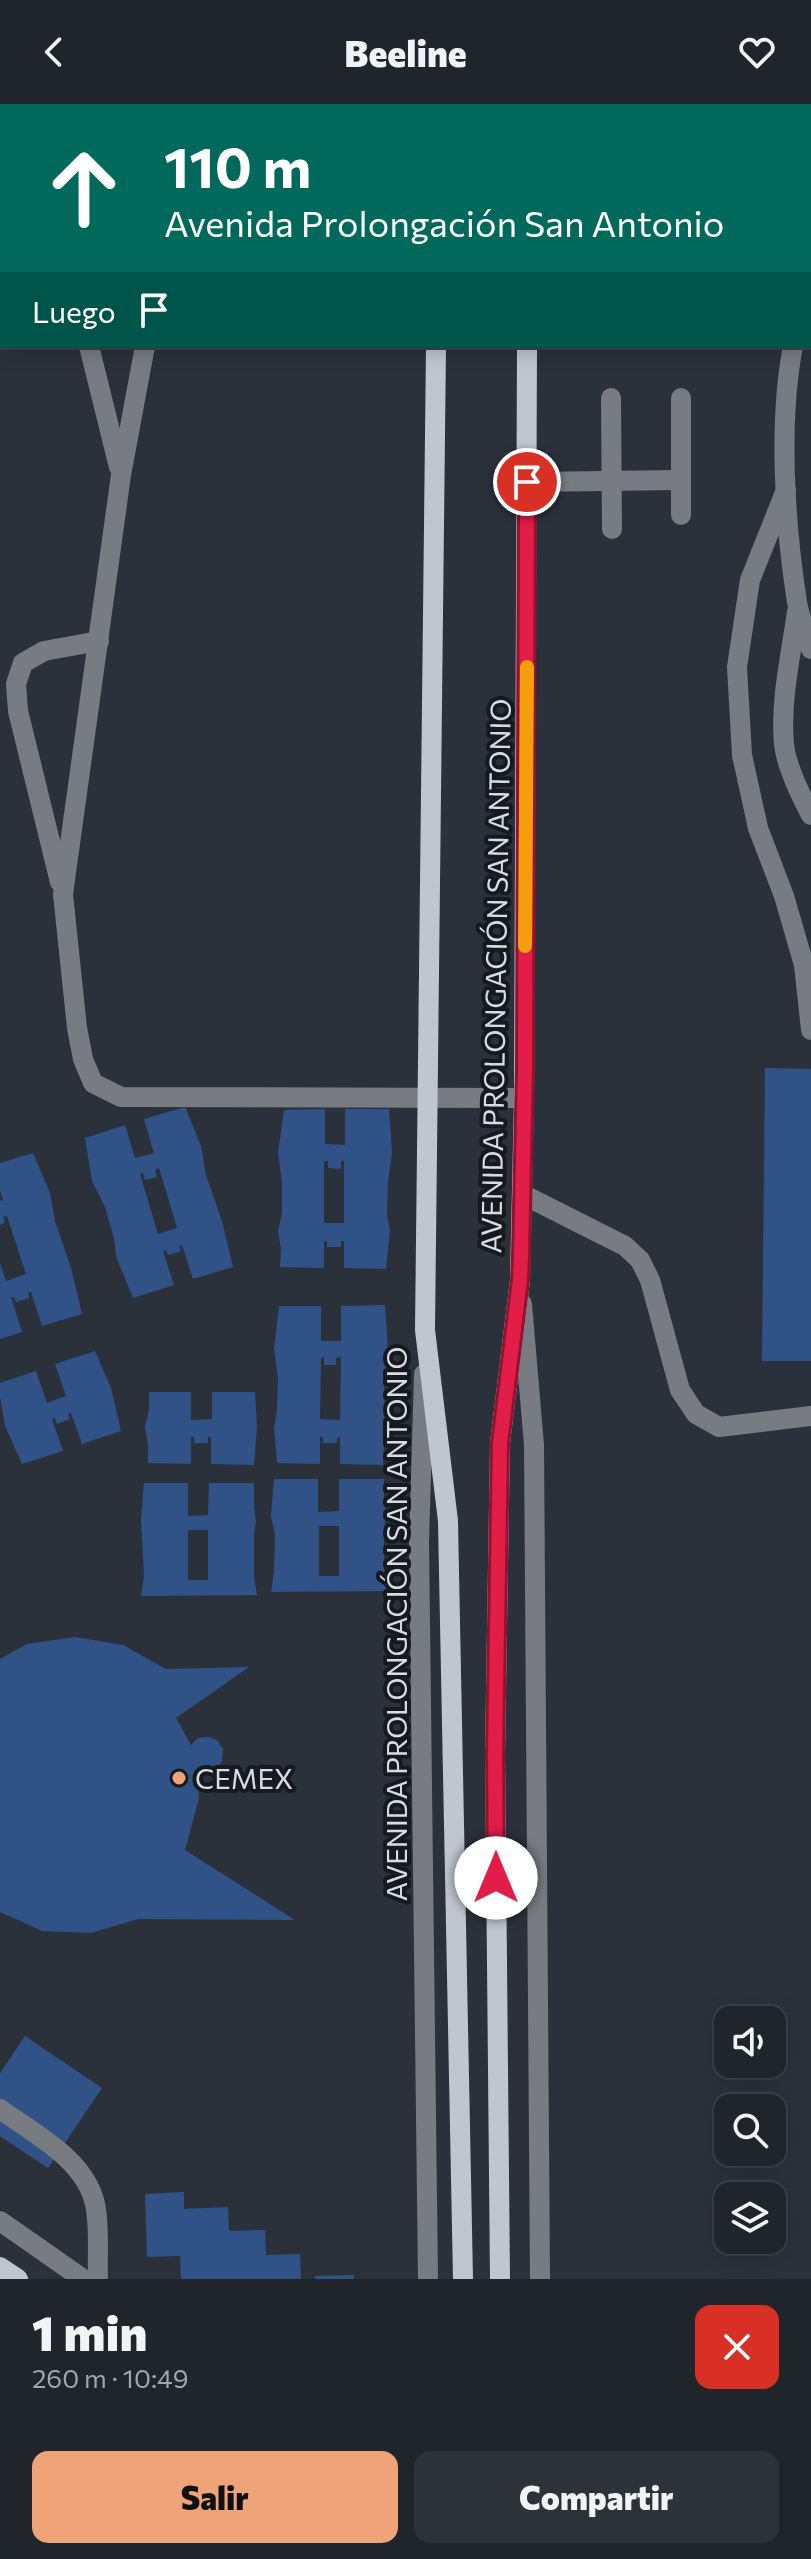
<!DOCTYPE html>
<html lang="es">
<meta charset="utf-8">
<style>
:root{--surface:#20252c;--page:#2d3138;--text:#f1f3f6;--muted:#a2a5a9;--line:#3d4248;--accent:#efa378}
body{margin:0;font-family:Commissioner,sans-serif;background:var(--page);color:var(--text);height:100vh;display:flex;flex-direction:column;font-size:30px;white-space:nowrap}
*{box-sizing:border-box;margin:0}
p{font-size:26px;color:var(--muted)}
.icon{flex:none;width:44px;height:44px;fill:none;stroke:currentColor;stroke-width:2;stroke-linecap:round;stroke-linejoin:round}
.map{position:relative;height:2175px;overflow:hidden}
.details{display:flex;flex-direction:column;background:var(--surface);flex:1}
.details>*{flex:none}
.banner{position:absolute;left:0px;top:0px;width:812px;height:244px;box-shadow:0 4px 20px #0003,0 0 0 2px var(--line);background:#00695c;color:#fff;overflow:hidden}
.controls{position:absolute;left:714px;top:1902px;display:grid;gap:16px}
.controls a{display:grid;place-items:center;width:72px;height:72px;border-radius:16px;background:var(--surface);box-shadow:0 4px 20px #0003,0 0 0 2px var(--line);font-size:40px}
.pin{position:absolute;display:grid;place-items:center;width:68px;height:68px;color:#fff;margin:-34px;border:4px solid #fff;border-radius:50%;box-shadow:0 2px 8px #0007}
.me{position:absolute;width:88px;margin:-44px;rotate:0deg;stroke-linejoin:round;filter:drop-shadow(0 0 6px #0008)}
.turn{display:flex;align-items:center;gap:28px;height:168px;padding:0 32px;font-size:36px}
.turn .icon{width:104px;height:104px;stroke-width:2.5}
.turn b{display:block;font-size:56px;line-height:68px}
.then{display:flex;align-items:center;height:76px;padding:0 32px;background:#0003;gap:16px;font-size:30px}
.round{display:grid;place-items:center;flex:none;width:84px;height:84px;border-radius:16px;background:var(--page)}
.overview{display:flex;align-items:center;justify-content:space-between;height:136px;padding:0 32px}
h1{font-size:48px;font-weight:800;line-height:60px}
.primary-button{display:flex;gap:16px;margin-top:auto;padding:16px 32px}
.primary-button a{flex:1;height:92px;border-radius:16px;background:var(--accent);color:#111;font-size:32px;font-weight:800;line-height:92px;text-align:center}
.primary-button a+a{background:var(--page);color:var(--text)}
header{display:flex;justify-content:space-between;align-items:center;height:104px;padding:0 32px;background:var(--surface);font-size:36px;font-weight:800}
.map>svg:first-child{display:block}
.building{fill:#315287;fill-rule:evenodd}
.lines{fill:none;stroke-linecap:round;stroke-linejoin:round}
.minor{stroke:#787b80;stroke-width:20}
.major{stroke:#bfc6d0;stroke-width:20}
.route-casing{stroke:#92132f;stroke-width:20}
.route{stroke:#e11d48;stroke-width:14}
.slow{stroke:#f59e0b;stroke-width:14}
.poi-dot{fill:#efa378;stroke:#16191d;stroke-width:3}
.labels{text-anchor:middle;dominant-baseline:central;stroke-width:8;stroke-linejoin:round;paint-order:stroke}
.street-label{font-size:28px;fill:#d8dce2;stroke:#16191d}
.poi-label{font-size:28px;fill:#d8dce2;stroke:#16191d;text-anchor:start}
</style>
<header><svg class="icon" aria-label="back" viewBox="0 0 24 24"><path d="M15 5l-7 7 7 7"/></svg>Beeline<svg class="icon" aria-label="heart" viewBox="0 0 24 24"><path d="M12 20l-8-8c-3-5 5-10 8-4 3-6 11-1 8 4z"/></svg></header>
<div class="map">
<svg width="811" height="2175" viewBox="0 0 811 2175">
<rect width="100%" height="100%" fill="#2b313b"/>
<g class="building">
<path d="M765 964 811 965V1257H762Z"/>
<path d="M185 1003 201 1042 206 1071 222 1117 233 1163 193 1175 182 1141 179 1142 181 1147 168 1151 166 1146 163 1147 174 1181 133 1194 116 1152 114 1134 105 1103 92 1077 85 1034 125 1021 135 1054 154 1049 144 1015ZM159 1064 177 1124 158 1130 140 1070 143 1069 145 1076 157 1073 155 1066Z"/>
<path d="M325 1005V1040L345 1041V1005H389L392 1049 388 1077 387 1110 390 1126 386 1165 344 1164V1137H341V1143H327V1137H324V1164L280 1163 281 1145 278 1127 282 1110V1078L278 1049 284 1006ZM324 1057H328V1064L341 1065V1057H344V1119H324Z"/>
<path d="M33 1049 50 1089 55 1117 71 1164 82 1210 42 1222 31 1188H28L29 1194 16 1198 14 1193H11L22 1228 0 1235V1159L6 1177 26 1170 7 1112 3 1113 5 1119 0 1121V1097L3 1096 0 1087V1059Z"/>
<path d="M385 1201 388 1245 384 1274 385 1322 383 1361 340 1360V1333L337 1334V1339H323V1333H320V1360L277 1359 274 1324 277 1306 278 1275 274 1245 279 1202H321V1237H341V1202ZM324 1253V1261H336V1254L341 1253 340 1316 320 1315 321 1254Z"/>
<path d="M95 1247 111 1284 121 1327 82 1340 71 1309 68 1310 70 1315 57 1320 55 1314 52 1315 63 1347 22 1360 5 1322 0 1293V1279L36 1267 47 1299 66 1292 55 1260Z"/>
<path d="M149 1288H191V1316L212 1315V1288H255L257 1323 254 1361 211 1360V1333H208V1339H194V1333H191V1360L148 1359V1341L145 1323 149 1306Z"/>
<path d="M274 1375H318V1408L339 1407V1375H384V1400L386 1412 384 1426V1470L387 1487 271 1488 274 1468 275 1431 271 1412ZM319 1422H339V1472H319Z"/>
<path d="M144 1379H188V1412L208 1411 209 1379H254V1404L256 1417 254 1430V1473L257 1491 141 1492 144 1472 141 1416ZM188 1426H208V1476H188Z"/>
<path d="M75 1533 123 1541 166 1565 249 1563 176 1614 191 1641 198 1634 208 1633 217 1636 223 1645 222 1657 216 1665 206 1667 198 1666 199 1694 185 1746 295 1816 138 1815 91 1829 42 1827 0 1808V1555L27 1540Z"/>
<path d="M25 1932 102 1984 48 2064 0 2032V1969Z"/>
<path d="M184 2088V2105L228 2103 229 2127 265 2126 266 2151 300 2150 301 2175H181L180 2152 147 2153 145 2090Z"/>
<path d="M354 2171V2175H315V2172Z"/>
</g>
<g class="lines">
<g class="minor">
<path d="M139 0V2"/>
<path d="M651 0 656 2"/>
<path d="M0 138 2 143"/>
<path d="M810 168 811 166"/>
<path d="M0 181H2"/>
<path d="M89 242 119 363"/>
<path d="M145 242 121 371 63 790 77 924 83 955 93 979 121 993 524 994"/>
<path d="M793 242C778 319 785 421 797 498 800 514 806 530 811 545"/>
<path d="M611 294 612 425"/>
<path d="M527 378 680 376"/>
<path d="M786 386 750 476 737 563 742 651 758 724 784 792 804 861 811 926"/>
<path d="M681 411V294"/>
<path d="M797 508C791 551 780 597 784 640 786 662 801 692 811 711"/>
<path d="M60 778 18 607 16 580 23 559 44 547 99 537"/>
<path d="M522 1090 625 1142 640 1156 650 1176 680 1286 696 1310 719 1323 811 1312"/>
<path d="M522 1200 534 1341 540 2175"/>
<path d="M424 1270 419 1438 428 2175"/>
<path d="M0 2005C34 2030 85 2055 95 2100 100 2123 97 2151 98 2175"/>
<path d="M0 2117 83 2175"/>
</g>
<g class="major">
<path d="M526 0V2"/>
<path d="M438 2V0"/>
<path d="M436 242 425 1226 448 1417 463 2175"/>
<path d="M0 2163 18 2175"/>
<path d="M500 2175 495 1650 500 1339 520 1176 524 994 527 242"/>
</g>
</g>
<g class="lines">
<g class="route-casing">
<path id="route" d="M496 1774 495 1650 500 1339 520 1176 521 1152 525 964 527 378"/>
</g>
<use href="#route" class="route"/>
<path class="slow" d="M525 842 527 563"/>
</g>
<circle class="poi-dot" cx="179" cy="1674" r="8"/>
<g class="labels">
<g class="street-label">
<text transform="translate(495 872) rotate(-89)">AVENIDA PROLONGACIÓN SAN ANTONIO</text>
<text transform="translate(396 1520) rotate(-90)">AVENIDA PROLONGACIÓN SAN ANTONIO</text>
</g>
<g class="poi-label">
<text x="195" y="1674">CEMEX</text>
</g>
</g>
</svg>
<div class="controls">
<a><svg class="icon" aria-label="sound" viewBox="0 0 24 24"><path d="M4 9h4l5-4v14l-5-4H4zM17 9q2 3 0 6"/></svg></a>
<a><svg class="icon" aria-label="search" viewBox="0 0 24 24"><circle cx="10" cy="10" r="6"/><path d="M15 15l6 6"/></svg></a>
<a><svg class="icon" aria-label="layers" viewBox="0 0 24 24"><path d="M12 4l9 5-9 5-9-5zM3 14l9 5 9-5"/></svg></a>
</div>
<div class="pin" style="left:527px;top:378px;background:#d93025"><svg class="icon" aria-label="arrive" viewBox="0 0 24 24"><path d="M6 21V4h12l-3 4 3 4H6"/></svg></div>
<svg class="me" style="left:496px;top:1774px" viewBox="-20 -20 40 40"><circle r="19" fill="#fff"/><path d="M0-13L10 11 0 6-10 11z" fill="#e11d48"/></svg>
<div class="banner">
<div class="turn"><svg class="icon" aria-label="ahead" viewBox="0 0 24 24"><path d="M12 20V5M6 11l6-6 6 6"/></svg><div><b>110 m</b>Avenida Prolongación San Antonio</div></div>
<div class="then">Luego<svg class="icon" aria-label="arrive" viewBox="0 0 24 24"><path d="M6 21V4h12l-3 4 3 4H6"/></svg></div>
</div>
</div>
<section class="details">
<div class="overview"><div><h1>1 min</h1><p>260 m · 10:49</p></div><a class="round" style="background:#d93025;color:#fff"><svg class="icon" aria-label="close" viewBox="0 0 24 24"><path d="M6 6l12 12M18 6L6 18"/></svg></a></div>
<div class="primary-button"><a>Salir</a><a>Compartir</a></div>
</section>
